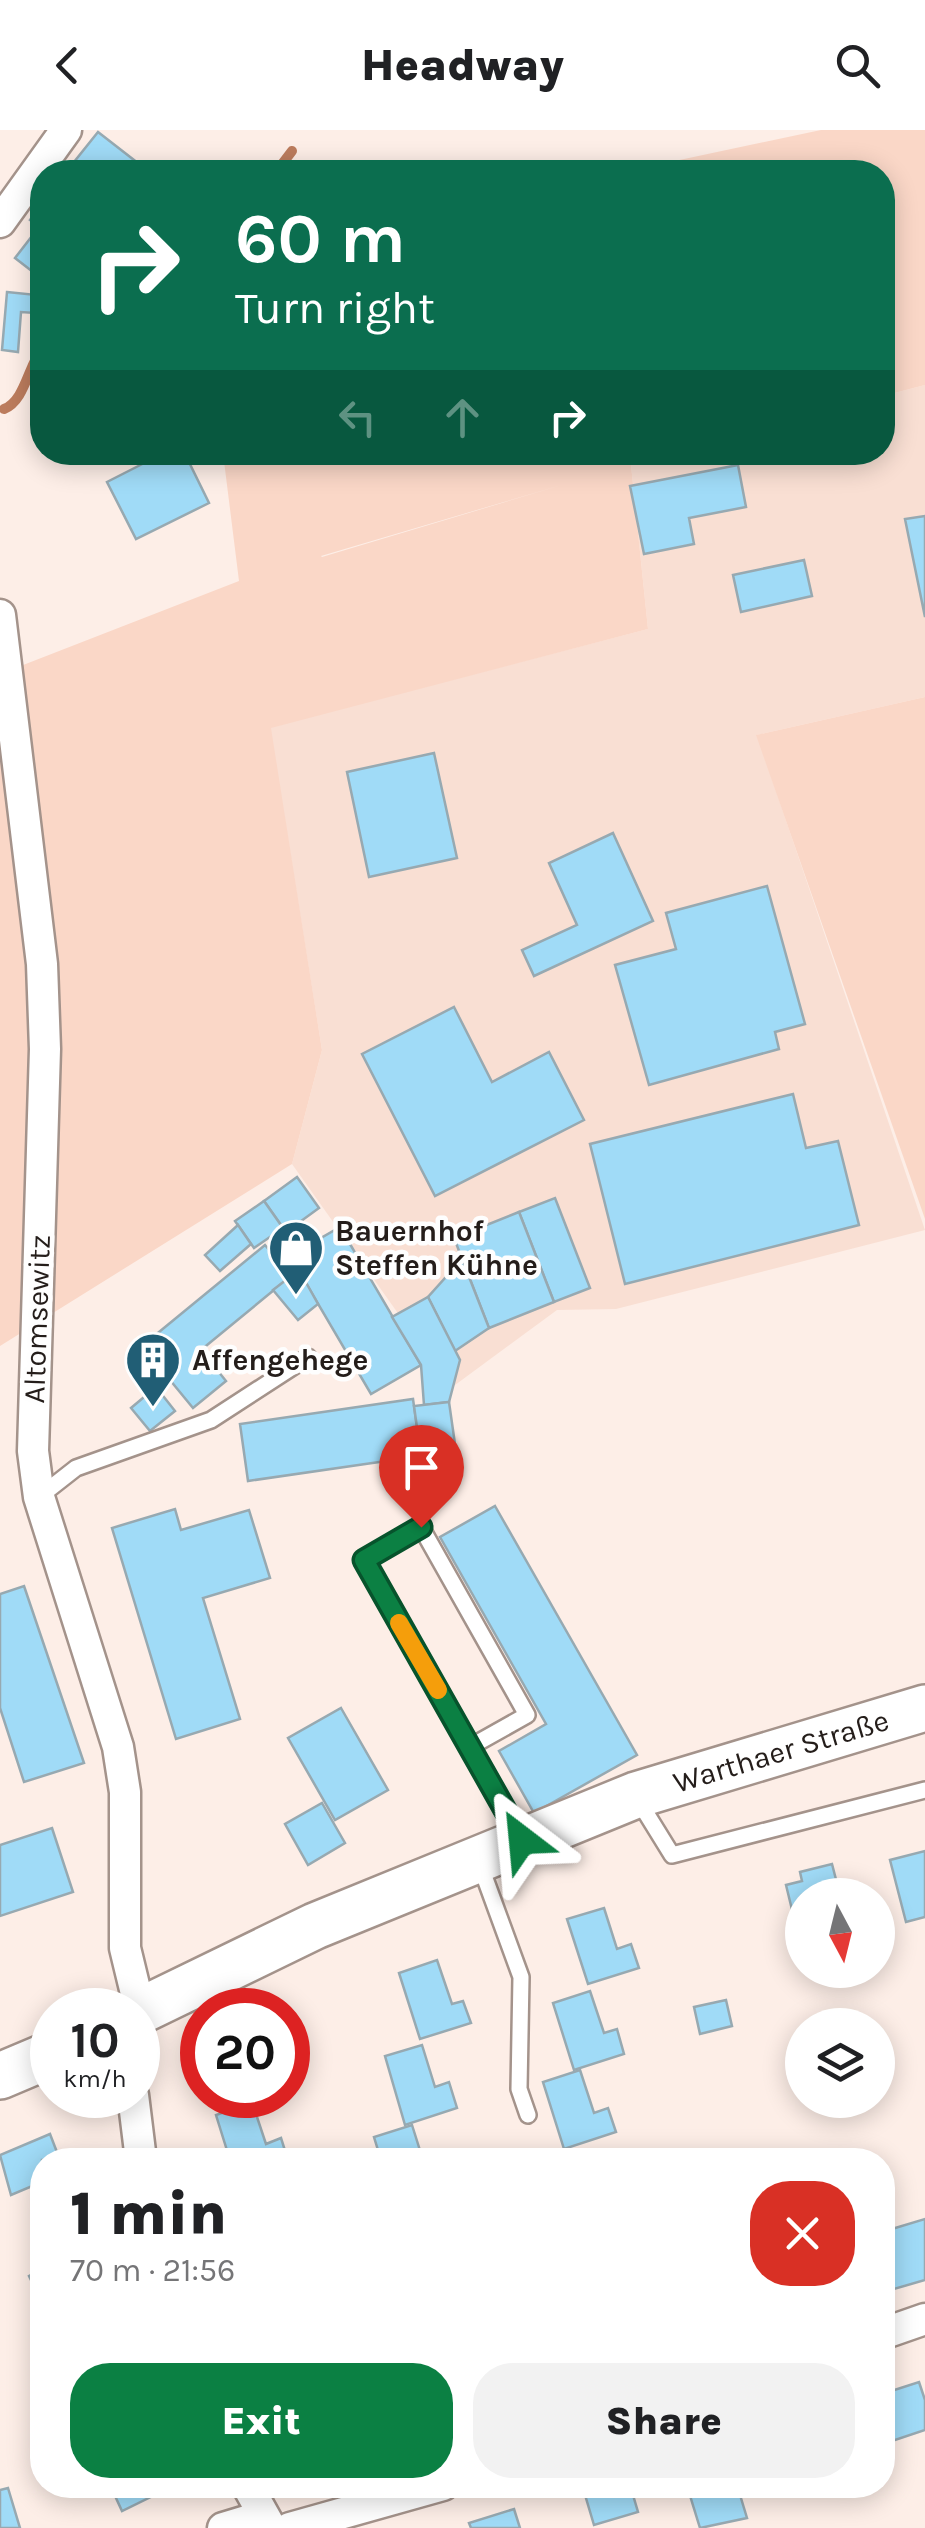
<!DOCTYPE html>
<meta charset="utf-8">
<style>
:root{--surface:#fff;--page:#f2f2f2;--text:#202124;--muted:#757577;--accent:#0b8043}
body{margin:0;font-family:Karla,sans-serif;background:var(--page);color:var(--text);height:100vh;display:flex;flex-direction:column;font-size:38px;white-space:nowrap}
*{box-sizing:border-box;margin:0}
p{font-size:32px;color:var(--muted)}
.icon{flex:none;width:55px;height:55px;fill:none;stroke:currentColor;stroke-width:2;stroke-linecap:round;stroke-linejoin:round}
.map{position:relative;flex:1;overflow:hidden}
.details{position:absolute;left:30px;top:2018px;width:865px;height:350px;display:flex;flex-direction:column;background:var(--surface);border-radius:40px;box-shadow:0 5px 25px #0003}
.details>*{flex:none}
.guide{position:absolute;left:30px;top:30px;width:865px;height:305px;border-radius:40px;box-shadow:0 5px 25px #0003;background:#0b6e4f;color:#fff;overflow:hidden}
.needle{width:65px;rotate:173deg}
.fabs{position:absolute;left:785px;top:1748px;display:grid;gap:20px}
.fabs a{display:grid;place-items:center;width:110px;height:110px;border-radius:50%;background:var(--surface);box-shadow:0 5px 25px #0003;font-size:50px}
.speed{position:absolute;left:30px;top:1858px;display:flex;gap:20px;font-size:50px;font-weight:700;text-align:center}
.speed>*{display:grid;place-content:center;width:130px;height:130px;border-radius:50%;background:var(--surface);box-shadow:0 5px 25px #0003;line-height:1}
.speed small{font-size:25px;font-weight:400}
.speed .limit{border:15px solid #d22;background:#fff;color:#111}
.pin{position:absolute;display:grid;place-items:center;width:85px;height:85px;color:#fff;margin:-102px -42px;border-radius:50% 50% 50% 0;rotate:-45deg;box-shadow:0 0 10px #0007}
.pin .icon{rotate:45deg}
.me{position:absolute;width:110px;margin:-55px;rotate:331deg;stroke-linejoin:round;filter:drop-shadow(0 0 8px #0008)}
.turn{display:flex;align-items:center;gap:35px;height:210px;padding:0 40px;font-size:45px}
.turn .icon{width:130px;height:130px;stroke-width:2.5}
.turn b{display:block;font-size:70px;line-height:85px}
.lanes{display:flex;align-items:center;height:95px;padding:0 40px;background:#0003;justify-content:center;gap:50px;direction:ltr}
.lanes .off{opacity:.35}
.round{display:grid;place-items:center;flex:none;width:105px;height:105px;border-radius:40px;background:var(--page)}
.headline{display:flex;align-items:center;justify-content:space-between;height:170px;padding:0 40px}
h1{font-size:60px;font-weight:800;line-height:75px}
.action{display:flex;gap:20px;margin-top:auto;padding:20px 40px}
.action a{flex:1;height:115px;border-radius:40px;background:var(--accent);color:#fff;font-size:40px;font-weight:800;line-height:115px;text-align:center}
.action a+a{background:var(--page);color:var(--text)}
header{display:flex;justify-content:space-between;align-items:center;height:130px;padding:0 40px;background:var(--surface);font-size:45px;font-weight:800}
.map>svg:first-child{display:block}
.built{fill:#f9dfd3}
.green{fill:#fad7c7;fill-rule:evenodd}
.lines{fill:none;stroke-linecap:round;stroke-linejoin:round}
.stream{stroke:#bc7c5d;stroke-width:10}
.building{fill:#a0dbf7;stroke:#97a9b1;stroke-width:2.5}
.lane-casing{stroke:#a4938b;stroke-width:20}
.street-casing{stroke:#a4938b;stroke-width:35}
.secondary-casing{stroke:#a4938b;stroke-width:50}
.lane{stroke:#fff;stroke-width:15}
.street{stroke:#fff;stroke-width:30}
.secondary{stroke:#fff;stroke-width:45}
.route-casing{stroke:#07532c;stroke-width:25}
.route{stroke:#0b8043;stroke-width:18}
.slow{stroke:#f59e0b;stroke-width:18}
.labels{text-anchor:middle;dominant-baseline:central;stroke-width:9;stroke-linejoin:round;paint-order:stroke}
.poi-label{font-size:30px;font-weight:bold;fill:#241d1a;stroke:#fefefe;text-anchor:start}
.street-label{font-size:30px;fill:#241d1a;stroke:#fefefe}
</style>
<header><svg class="icon" aria-label="back" viewBox="0 0 24 24"><path d="M15 5l-7 7 7 7"/></svg>Headway<svg class="icon" aria-label="search" viewBox="0 0 24 24"><circle cx="10" cy="10" r="6"/><path d="M15 15l6 6"/></svg></header>
<div class="map">
<svg width="925" height="2398" viewBox="0 0 925 2398">
<rect width="100%" height="100%" fill="#fdeee7"/>
<path class="built" d="M925 255V567L757 605 925 1100 616 1179 557 1180 451 1258 292 1034 322 920 270 597 648 499 631 335 677 323 882 322 883 266Z"/>
<g class="green">
<path d="M821 0H925V255L883 266 882 42H623Z"/>
<path d="M223 323H677L631 335 648 499 271 598 322 920 292 1034 0 1216V544L239 451ZM565 354 322 427 321 426Z"/>
<path d="M925 567V1089L756 605Z"/>
</g>
<g class="lines">
<g class="stream">
<path d="M276 42 292 21"/>
<path d="M4 279C25 271 28 236 42 219"/>
</g>
</g>
<g class="building">
<path d="M98 2 143 37 139 42H66Z"/>
<path d="M42 73V149L15 128 39 97 30 90Z"/>
<path d="M7 162 37 165 35 183 21 182 18 222 2 220Z"/>
<path d="M154 322H184L209 373 136 409 107 352 156 327Z"/>
<path d="M738 335 746 377 689 388 694 414 644 424 630 356Z"/>
<path d="M925 386V487L905 389Z"/>
<path d="M804 430 812 466 741 482 733 445Z"/>
<path d="M434 623 457 728 369 747 347 642Z"/>
<path d="M613 703 653 791 534 846 522 820 577 795 549 733Z"/>
<path d="M767 756 805 894 775 902 779 919 649 955 615 835 676 819 666 783Z"/>
<path d="M454 877 492 952 549 922 584 990 435 1066 362 924Z"/>
<path d="M793 964 806 1018 838 1011 859 1095 625 1154 590 1014Z"/>
<path d="M297 1047 319 1078 286 1102 264 1071Z"/>
<path d="M555 1068 590 1158 554 1172 519 1082Z"/>
<path d="M264 1071 283 1098 254 1118 235 1091Z"/>
<path d="M519 1082 554 1172 489 1198 454 1108Z"/>
<path d="M238 1095 251 1114 220 1141 205 1125Z"/>
<path d="M340 1097 421 1235 371 1264 290 1126Z"/>
<path d="M265 1115 291 1146 201 1220 226 1251 193 1278 142 1216Z"/>
<path d="M462 1129 489 1198 455 1221 428 1167Z"/>
<path d="M299 1140 318 1174 298 1190 273 1160Z"/>
<path d="M428 1167 460 1230 449 1272 424 1275 421 1235 392 1187Z"/>
<path d="M156 1257 175 1281 150 1301 131 1278Z"/>
<path d="M413 1269 421 1326 248 1351 240 1294Z"/>
<path d="M449 1272 456 1321 421 1326 414 1276Z"/>
<path d="M495 1376 637 1625 534 1683 499 1621 546 1594 440 1407Z"/>
<path d="M175 1379 181 1400 249 1380 270 1448 203 1468 240 1589 176 1609 112 1398Z"/>
<path d="M24 1456 84 1633 24 1652 0 1578V1464Z"/>
<path d="M341 1578 388 1660 335 1690 288 1608Z"/>
<path d="M322 1673 345 1713 308 1735 285 1694Z"/>
<path d="M52 1698 73 1762 0 1786V1715Z"/>
<path d="M925 1721V1787L906 1792 890 1730Z"/>
<path d="M832 1734 840 1765H802V1821L786 1755 802 1751 800 1742Z"/>
<path d="M604 1778 617 1819 631 1814 639 1838 588 1854 567 1789Z"/>
<path d="M437 1830 452 1874 463 1871 471 1893 420 1909 399 1843Z"/>
<path d="M590 1861 604 1903 617 1899 624 1924 574 1940 553 1873Z"/>
<path d="M726 1870 732 1896 700 1904 694 1877Z"/>
<path d="M422 1915 435 1957 449 1952 457 1978 405 1995 385 1926Z"/>
<path d="M295 1924 303 1948 288 1953V1926Z"/>
<path d="M580 1940 594 1983 608 1978 616 2002 564 2019 543 1952Z"/>
<path d="M252 1972 266 2014 281 2008 288 2030H230L216 1985Z"/>
<path d="M412 1995 423 2030H381L374 2007Z"/>
<path d="M50 2004 60 2030H42V2052L11 2065 0 2025Z"/>
<path d="M925 2089V2150L887 2161 882 2102Z"/>
<path d="M42 2139V2173L29 2146Z"/>
<path d="M919 2252 925 2270V2300L883 2314 882 2264Z"/>
<path d="M110 2355H165L167 2359 122 2381Z"/>
<path d="M593 2355H630L638 2382 594 2395 583 2358Z"/>
<path d="M700 2355H737L747 2388 700 2398 688 2359Z"/>
<path d="M8 2358 20 2398H0V2360Z"/>
<path d="M514 2379 520 2398H471L469 2393Z"/>
</g>
<g class="lines">
<g class="lane-casing">
<g id="lane">
<path d="M39 1367 76 1338 211 1290 308 1227"/>
<path d="M470 1617 364 1430 421 1397 527 1585 470 1617 520 1707"/>
<path d="M638 1670 672 1725 925 1660"/>
<path d="M479 1732 521 1847 519 1959 528 1985"/>
</g>
</g>
<g class="street-casing">
<g id="street">
<path d="M0 92 66 0"/>
<path d="M0 485 42 834 45 919 33 1321 39 1367 118 1617 125 1662V1818L140 1880"/>
<path d="M133 1965 141 2030"/>
<path d="M882 2204 925 2189"/>
<path d="M247 2355 271 2398"/>
<path d="M223 2398 263 2386"/>
<path d="M290 2398 443 2355"/>
</g>
</g>
<g class="secondary-casing">
<g id="secondary">
<path id="s1" d="M138 1882 315 1796 636 1665 925 1578"/>
<path d="M0 1946 52 1924"/>
</g>
</g>
<use href="#lane" class="lane"/>
<use href="#street" class="street"/>
<use href="#secondary" class="secondary"/>
</g>
<g class="lines">
<g class="route-casing">
<path id="route" d="M421 1397 364 1430 522 1710"/>
</g>
<use href="#route" class="route"/>
<path class="slow" d="M399 1493 438 1560"/>
</g>
<defs>
<g id="shop-pin" transform="scale(2.875)"><path d="M0 17L-7.5 6A9.5 9.5 0 1 1 7.5 6Z" fill="#215e75" stroke="#fefefe"/><path d="M-5-2.5h2.3a2.7 3.5 0 0 1 5.4 0H5L5.5 6h-11ZM-1.5-2.5h3a1.5 2.3 0 0 0-3 0Z" fill="#fff"/></g>
<g id="building-pin" transform="scale(2.875)"><path d="M0 17L-7.5 6A9.5 9.5 0 1 1 7.5 6Z" fill="#215e75" stroke="#fefefe"/><path d="M-4-6H4V6H1V3H-1V6H-4ZM-2.5-4.3h1.7v1.8h-1.7ZM.8-4.3h1.7v1.8H.8ZM-2.5-1h1.7V.8h-1.7ZM.8-1h1.7V.8H.8Z" fill="#fff"/></g>
</defs>
<g fill-rule="evenodd">
<use href="#shop-pin" x="296" y="1118"/>
<use href="#building-pin" x="153" y="1230"/>
</g>
<g class="labels">
<g class="poi-label">
<text x="335" y="1101">Bauernhof<tspan x="335" dy="34">Steffen Kühne</tspan></text>
<text x="192" y="1230">Affengehege</text>
</g>
<g class="street-label">
<text transform="translate(37 1189) rotate(-88)">Altomsewitz</text>
<text stroke="none"><textPath href="#s1" startOffset="695">Warthaer Straße</textPath></text>
</g>
</g>
</svg>
<div class="fabs">
<a><svg class="needle" viewBox="-14 -14 28 28"><path d="M0-13l5 13h-10z" fill="#e53935"/><path d="M0 13l5-13h-10z" fill="#757577"/></svg></a>
<a><svg class="icon" aria-label="layers" viewBox="0 0 24 24"><path d="M12 4l9 5-9 5-9-5zM3 14l9 5 9-5"/></svg></a>
</div>
<div class="speed"><div>10<small>km/h</small></div><div class="limit">20</div></div>
<div class="pin" style="left:421px;top:1397px;background:#d93025"><svg class="icon" aria-label="arrive" viewBox="0 0 24 24"><path d="M6 21V4h12l-3 4 3 4H6"/></svg></div>
<svg class="me" style="left:522px;top:1710px" viewBox="-20 -20 40 40"><path d="M0-17L14 15 0 8-14 15z" fill="#0b8043" stroke="#fff" stroke-width="4"/></svg>
<div class="guide">
<div class="turn"><svg class="icon" aria-label="right" viewBox="0 0 24 24"><path d="M7 20v-9h11M14 6l5 5-5 5"/></svg><div><b>60 m</b>Turn right</div></div>
<div class="lanes"><svg class="icon off" aria-label="left" viewBox="0 0 24 24"><path d="M17 20v-9H6M10 6l-5 5 5 5"/></svg><svg class="icon off" aria-label="ahead" viewBox="0 0 24 24"><path d="M12 20V5M6 11l6-6 6 6"/></svg><svg class="icon" aria-label="right" viewBox="0 0 24 24"><path d="M7 20v-9h11M14 6l5 5-5 5"/></svg></div>
</div>
<section class="details">
<div class="headline"><div><h1>1 min</h1><p>70 m · 21:56</p></div><a class="round" style="background:#d93025;color:#fff"><svg class="icon" aria-label="close" viewBox="0 0 24 24"><path d="M6 6l12 12M18 6L6 18"/></svg></a></div>
<div class="action"><a>Exit</a><a>Share</a></div>
</section>
</div>
